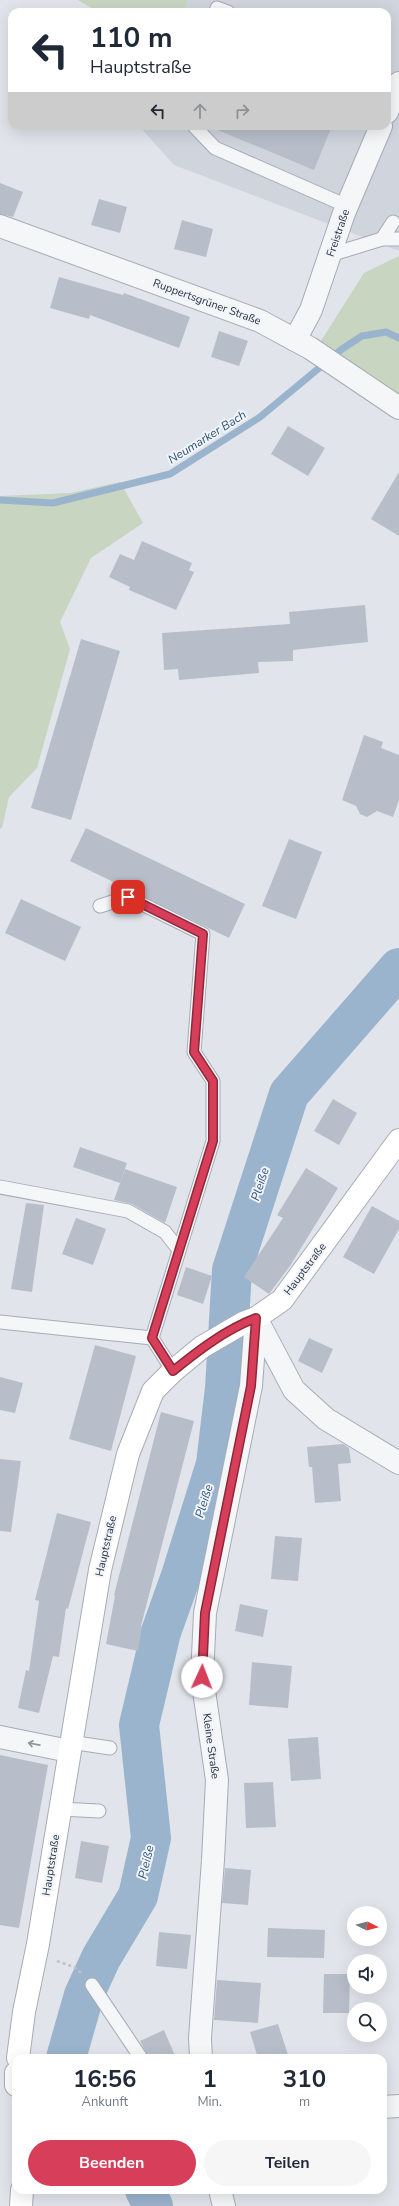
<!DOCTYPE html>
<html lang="de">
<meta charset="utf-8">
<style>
:root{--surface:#fff;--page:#f6f6f7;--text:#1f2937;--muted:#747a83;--accent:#d73e5a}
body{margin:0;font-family:"Nunito Sans",sans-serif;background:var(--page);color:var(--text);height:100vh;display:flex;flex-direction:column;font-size:15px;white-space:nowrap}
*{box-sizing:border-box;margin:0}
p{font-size:13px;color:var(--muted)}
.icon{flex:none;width:22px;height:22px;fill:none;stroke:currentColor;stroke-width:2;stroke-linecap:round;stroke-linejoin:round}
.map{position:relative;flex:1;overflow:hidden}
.panel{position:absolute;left:12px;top:2054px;width:375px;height:140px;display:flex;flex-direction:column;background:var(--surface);border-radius:12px;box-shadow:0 4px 16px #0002}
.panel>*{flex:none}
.guide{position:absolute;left:8px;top:8px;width:383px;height:122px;border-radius:12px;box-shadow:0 4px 16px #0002;background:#fff;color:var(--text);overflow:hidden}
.needle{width:26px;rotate:96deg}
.fabs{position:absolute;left:347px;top:1906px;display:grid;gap:8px}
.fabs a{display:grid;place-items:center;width:40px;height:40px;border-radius:50%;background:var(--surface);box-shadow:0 4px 16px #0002;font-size:20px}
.pin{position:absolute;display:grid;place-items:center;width:34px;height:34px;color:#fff;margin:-17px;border-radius:8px;box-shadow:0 2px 6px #0006}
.me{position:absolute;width:44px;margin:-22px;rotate:2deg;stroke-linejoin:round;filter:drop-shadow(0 0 3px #0008)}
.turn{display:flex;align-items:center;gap:14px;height:84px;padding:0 16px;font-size:18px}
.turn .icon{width:52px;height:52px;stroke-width:2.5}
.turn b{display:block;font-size:28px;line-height:34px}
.lanes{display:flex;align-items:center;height:38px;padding:0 16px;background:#0003;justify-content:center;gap:20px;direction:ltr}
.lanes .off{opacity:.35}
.eta{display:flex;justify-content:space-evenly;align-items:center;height:68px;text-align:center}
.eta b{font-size:24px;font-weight:700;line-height:28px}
.primary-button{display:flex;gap:8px;margin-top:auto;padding:8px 16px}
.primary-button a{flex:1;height:46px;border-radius:24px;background:var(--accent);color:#fff;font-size:16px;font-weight:700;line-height:46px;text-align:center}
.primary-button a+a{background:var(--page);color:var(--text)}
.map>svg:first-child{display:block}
.built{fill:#cfd4dd}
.green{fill:#c7d5c1}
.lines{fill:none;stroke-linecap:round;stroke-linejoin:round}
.stream{stroke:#9ab4cd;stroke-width:7}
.river{stroke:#9ab4cd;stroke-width:40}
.building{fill:#b8bec9}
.service-casing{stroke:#a6acb6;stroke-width:15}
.minor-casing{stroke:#a6acb6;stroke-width:24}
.tertiary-casing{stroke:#a6acb6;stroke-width:24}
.secondary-casing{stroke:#a6acb6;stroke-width:24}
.path{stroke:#bfc3c9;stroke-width:2.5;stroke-dasharray:3 3;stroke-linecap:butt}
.service{stroke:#f4f6f8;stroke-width:13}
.minor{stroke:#f4f6f8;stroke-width:22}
.tertiary{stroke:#f4f6f8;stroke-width:22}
.secondary{stroke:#fff;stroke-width:22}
.oneway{stroke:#8e949e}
.route-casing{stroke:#8c283a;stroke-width:10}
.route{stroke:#d73e5a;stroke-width:7}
.labels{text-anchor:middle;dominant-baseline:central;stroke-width:4;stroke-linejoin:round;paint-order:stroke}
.street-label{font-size:11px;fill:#283344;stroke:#f1f4f8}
.water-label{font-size:12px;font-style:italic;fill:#2f537b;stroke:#f1f4f8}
</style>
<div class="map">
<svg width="399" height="2206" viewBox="0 0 399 2206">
<rect width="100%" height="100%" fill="#e1e5eb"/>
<path class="built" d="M188 0H399V251L174 165 139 126H387V12H183Z"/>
<g class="green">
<path d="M78 0H188L183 12H98Z"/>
<path d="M399 256V394L319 344 364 273Z"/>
<path d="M120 482 143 523 91 558 60 622 70 649 37 768 9 797 2 828 0 829V496L70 493Z"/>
</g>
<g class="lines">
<path class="stream" d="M0 500 53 503 170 474 260 417 342 349 362 336 386 332 399 338"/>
<g class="river">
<path d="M66 2058 84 1995 101 1958 138 1896 151 1838 139 1725 161 1632 181 1576 216 1464 225 1388 232 1270 289 1094 399 968"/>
<path d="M145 2190 153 2206"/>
</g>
</g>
<g class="building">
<path d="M208 126H332L314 170Z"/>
<path d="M0 183 23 192 13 217 0 214Z"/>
<path d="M99 199 127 207 120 233 91 225Z"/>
<path d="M182 220 213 229 206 257 174 249Z"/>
<path d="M59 277 123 295 124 293 190 317 179 348 90 315 89 319 50 308Z"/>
<path d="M219 331 248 341 239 366 211 357Z"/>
<path d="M288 426 325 448 308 476 271 454Z"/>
<path d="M399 472V536L371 519Z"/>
<path d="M142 541 192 563 189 570 194 572 176 610 129 590 130 587 109 577 120 554 134 560Z"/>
<path d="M365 605 368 642 293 650V661L258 662 259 673 179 680 178 669 164 670 162 633 290 624 289 612Z"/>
<path d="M81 639 120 651 71 820 31 808Z"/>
<path d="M364 735 383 742 381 748 399 755V800L393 817 377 811 367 817 360 814 356 806 342 800Z"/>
<path d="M86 828 245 904 229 938 70 861Z"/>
<path d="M289 839 322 852 296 919 262 906Z"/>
<path d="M21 899 81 927 65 961 5 933Z"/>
<path d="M333 1099 357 1113 339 1145 314 1131Z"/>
<path d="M80 1147 127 1163 120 1183 73 1167Z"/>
<path d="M306 1168 338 1188 290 1266 269 1294 244 1277 283 1218 277 1215Z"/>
<path d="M125 1169 177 1187 165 1223 132 1204 114 1200Z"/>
<path d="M26 1203 44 1205 32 1292 11 1289Z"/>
<path d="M372 1206 399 1221V1229L374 1274 343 1257Z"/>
<path d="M76 1218 106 1229 93 1265 62 1254Z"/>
<path d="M186 1267 212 1276 203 1304 177 1295Z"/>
<path d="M309 1338 333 1349 322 1373 298 1361Z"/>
<path d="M95 1345 136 1356 111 1451 69 1439Z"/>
<path d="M0 1377 23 1383 15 1413 0 1410Z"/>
<path d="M161 1412 194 1421 141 1626H142L138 1651 106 1644 115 1596 114 1595Z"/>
<path d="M343 1444 349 1448 351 1463 338 1464 341 1501 315 1503 312 1467H309L307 1447Z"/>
<path d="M0 1459 21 1461 11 1532 0 1531Z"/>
<path d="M57 1513 91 1522 68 1609 66 1608 59 1657 53 1656 39 1713 18 1708 26 1670 29 1671 39 1601 35 1600Z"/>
<path d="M275 1536 302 1538 298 1581 271 1579Z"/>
<path d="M240 1604 268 1610 263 1637 235 1631Z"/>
<path d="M252 1662 292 1666 288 1708 249 1705Z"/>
<path d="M318 1737 321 1779 291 1781 288 1739Z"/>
<path d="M0 1755 48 1765 19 1928 0 1925Z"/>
<path d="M273 1782 276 1827 246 1828 244 1783Z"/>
<path d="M81 1841 109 1846 102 1883 75 1878Z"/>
<path d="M225 1868 251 1870 248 1905 222 1903Z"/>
<path d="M268 1928 325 1930 324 1958 267 1957Z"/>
<path d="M159 1932 191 1935 187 1969 156 1966Z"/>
<path d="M324 1974H350L349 2013H323Z"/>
<path d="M217 1980 261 1983 258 2023 214 2020Z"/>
<path d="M278 2024 289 2058H258L250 2032Z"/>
<path d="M164 2030 176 2058H149L140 2041Z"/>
</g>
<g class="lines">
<g class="service-casing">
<g id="service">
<path d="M216 12 217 8 228 12"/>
<path d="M194 126 215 148 347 206"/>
<path d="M382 239 393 222"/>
<path d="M330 255 382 239H399"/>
<path d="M100 906 128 897 203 934 194 1052 213 1081V1141L152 1338 173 1371"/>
<path d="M0 1187 128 1211 165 1232 179 1250"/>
<path d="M0 1322 152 1338"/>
<path d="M70 1742 110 1748"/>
<path d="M60 1809 99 1811"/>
<path d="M92 1985 141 2058"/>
</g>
</g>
<g class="minor-casing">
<g id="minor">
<path d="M387 112 399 83"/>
<path d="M295 340 311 310 344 213 381 126"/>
<path d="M256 1318 294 1390 326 1419 399 1463"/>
<path d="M0 1737 69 1751"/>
<path d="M201 2058 200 2038 213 1860 217 1780 202 1677 205 1613 251 1386 256 1318"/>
<path d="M383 2107 399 2106"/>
<path d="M220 2190 224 2206"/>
</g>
</g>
<g class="tertiary-casing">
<path id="tertiary" d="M0 226 260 321 310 348 399 408"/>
</g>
<g class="secondary-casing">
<g id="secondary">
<path d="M18 2058 24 2012 38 1944 100 1570 128 1454 153 1391 173 1371 202 1347 243 1323 256 1318 282 1300 399 1140"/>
<path d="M16 2073V2085"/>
<path d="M21 2206 22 2190"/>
</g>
</g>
<path class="path" d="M57 1961 74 1967 81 1973"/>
<use href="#service" class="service"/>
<use href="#minor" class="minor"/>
<use href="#tertiary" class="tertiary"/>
<use href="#secondary" class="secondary"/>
</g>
<defs><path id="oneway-shaft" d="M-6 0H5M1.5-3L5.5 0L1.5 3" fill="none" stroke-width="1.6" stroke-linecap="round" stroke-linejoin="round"/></defs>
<use class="oneway" href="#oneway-shaft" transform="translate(34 1744) rotate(-169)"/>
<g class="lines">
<g class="route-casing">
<path id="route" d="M128 897 203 934 194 1052 213 1081V1141L152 1338 173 1371C199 1350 225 1330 256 1318L251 1386 205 1613 202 1677"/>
</g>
<use href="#route" class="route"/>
</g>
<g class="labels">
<g class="street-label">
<text transform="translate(338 233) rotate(-71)">Freistraße</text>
<text transform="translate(207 302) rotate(20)">Ruppertsgrüner Straße</text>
<text transform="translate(305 1269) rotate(-53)">Hauptstraße</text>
<text transform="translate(106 1546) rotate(-77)">Hauptstraße</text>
<text transform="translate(211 1746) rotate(82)">Kleine Straße</text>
<text transform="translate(51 1865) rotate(-81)">Hauptstraße</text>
</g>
<g class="water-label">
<text transform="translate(207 437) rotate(-32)">Neumarker Bach</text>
<text transform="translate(260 1184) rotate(-72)">Pleiße</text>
<text transform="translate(204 1501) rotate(-73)">Pleiße</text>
<text transform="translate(146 1862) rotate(-77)">Pleiße</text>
</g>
</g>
</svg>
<div class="fabs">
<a><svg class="needle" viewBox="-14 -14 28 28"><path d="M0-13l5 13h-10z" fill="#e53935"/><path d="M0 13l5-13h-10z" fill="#747a83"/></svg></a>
<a><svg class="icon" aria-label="sound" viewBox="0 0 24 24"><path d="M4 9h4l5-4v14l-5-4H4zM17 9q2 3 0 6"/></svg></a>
<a><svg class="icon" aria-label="search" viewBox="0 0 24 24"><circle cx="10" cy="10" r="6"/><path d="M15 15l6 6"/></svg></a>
</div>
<div class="pin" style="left:128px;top:897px;background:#d93025"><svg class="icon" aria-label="arrive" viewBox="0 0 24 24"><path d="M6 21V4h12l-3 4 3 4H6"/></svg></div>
<svg class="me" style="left:202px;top:1677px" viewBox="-20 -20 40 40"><circle r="19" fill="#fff"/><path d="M0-13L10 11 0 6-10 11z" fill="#d73e5a"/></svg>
<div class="guide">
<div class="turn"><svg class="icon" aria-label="left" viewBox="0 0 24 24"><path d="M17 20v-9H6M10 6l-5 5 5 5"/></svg><div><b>110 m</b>Hauptstraße</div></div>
<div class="lanes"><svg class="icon" aria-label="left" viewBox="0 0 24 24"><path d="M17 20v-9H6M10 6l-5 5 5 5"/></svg><svg class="icon off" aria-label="ahead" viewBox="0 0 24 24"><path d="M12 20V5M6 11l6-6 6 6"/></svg><svg class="icon off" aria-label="right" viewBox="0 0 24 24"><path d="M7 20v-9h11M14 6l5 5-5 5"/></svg></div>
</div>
<section class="panel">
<div class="eta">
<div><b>16:56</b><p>Ankunft</p></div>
<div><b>1</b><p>Min.</p></div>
<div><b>310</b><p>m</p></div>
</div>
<div class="primary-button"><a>Beenden</a><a>Teilen</a></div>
</section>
</div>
